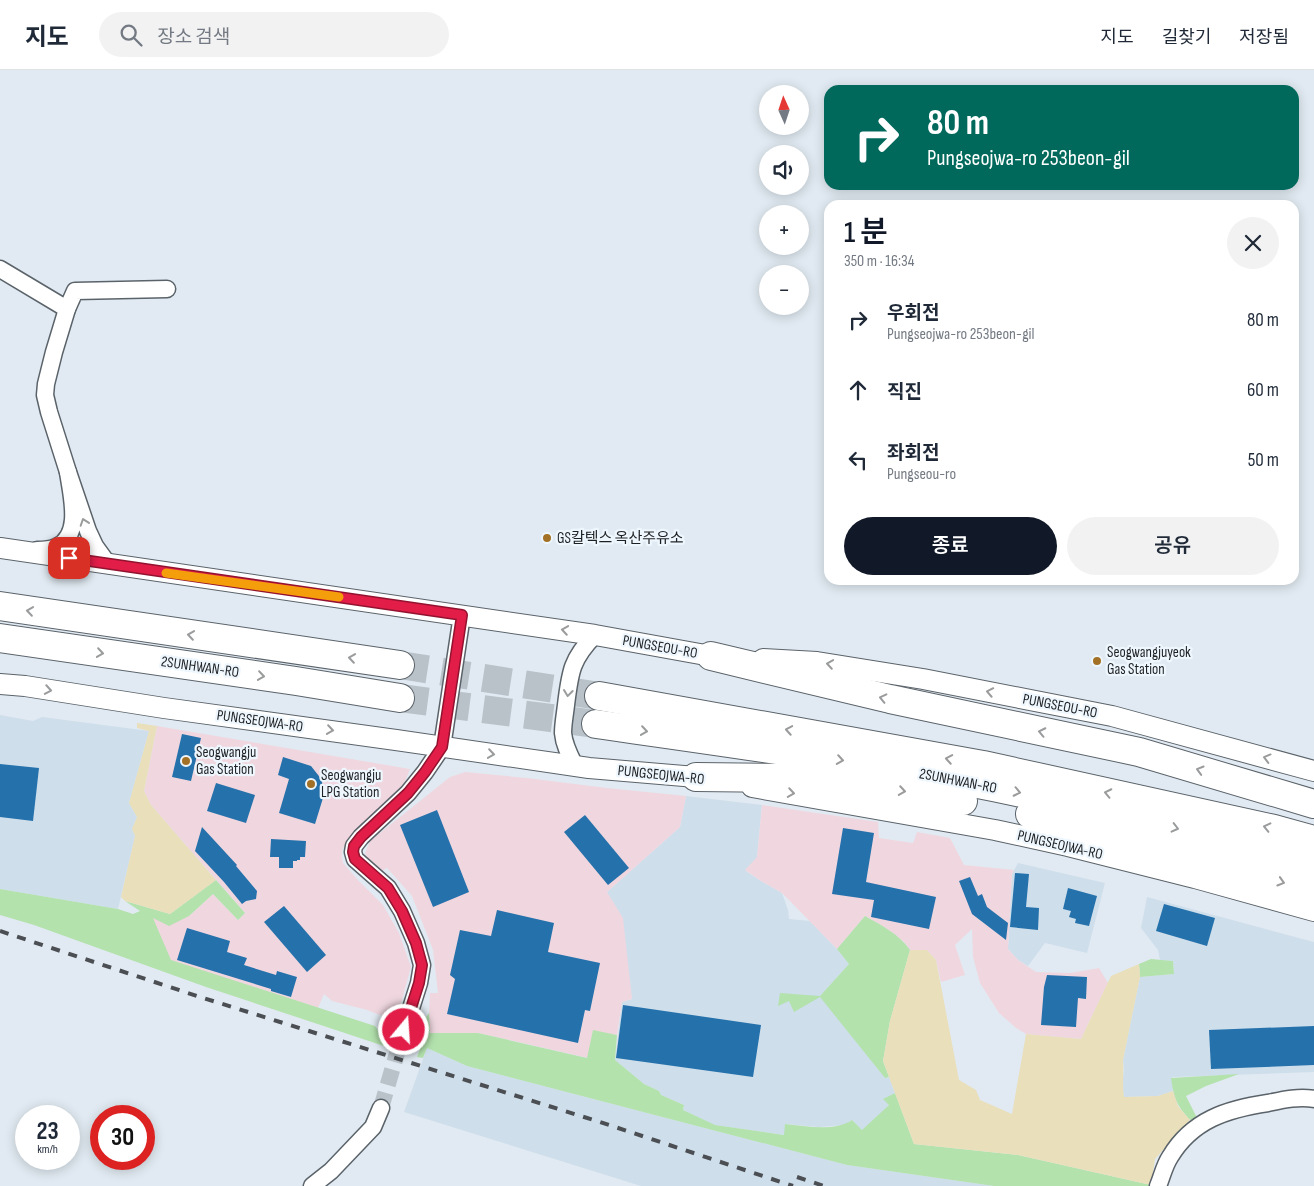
<!DOCTYPE html>
<html lang="ko">
<meta charset="utf-8">
<style>
:root{--surface:#fff;--page:#f2f2f3;--text:#1f2937;--muted:#747a83;--line:#e0e1e3;--accent:#111827}
body{margin:0;font-family:"Sofia Sans Condensed","Noto Sans KR",sans-serif;background:var(--page);color:var(--text);height:100vh;display:flex;flex-direction:column;font-size:19px;white-space:nowrap}
*{box-sizing:border-box;margin:0}
p{font-size:16px;color:var(--muted)}
.icon{flex:none;width:28px;height:28px;fill:none;stroke:currentColor;stroke-width:2;stroke-linecap:round;stroke-linejoin:round}
.map{position:relative;flex:1;overflow:hidden}
.sheet{position:absolute;left:824px;top:130px;width:475px;height:385px;display:flex;flex-direction:column;background:var(--surface);border-radius:15px;box-shadow:0 2px 12px #0003}
.sheet>*{flex:none}
.hud{position:absolute;left:824px;top:15px;width:475px;height:105px;border-radius:15px;box-shadow:0 2px 12px #0003;background:#00695c;color:#fff;overflow:hidden}
.needle{width:32px;rotate:357deg}
.fabs{position:absolute;left:759px;top:15px;display:grid;gap:10px}
.fabs a{display:grid;place-items:center;width:50px;height:50px;border-radius:50%;background:var(--surface);box-shadow:0 2px 12px #0003;font-size:25px}
.speed{position:absolute;left:15px;top:1035px;display:flex;gap:10px;font-size:25px;font-weight:700;text-align:center}
.speed>*{display:grid;place-content:center;width:65px;height:65px;border-radius:50%;background:var(--surface);box-shadow:0 2px 12px #0003;line-height:1}
.speed small{font-size:12px;font-weight:400}
.speed .limit{border:8px solid #d22;background:#fff;color:#111}
.pin{position:absolute;display:grid;place-items:center;width:42px;height:42px;color:#fff;margin:-21px;border-radius:10px;box-shadow:0 2px 8px #0006}
.me{position:absolute;width:55px;margin:-28px;rotate:18deg;stroke-linejoin:round;filter:drop-shadow(0 0 4px #0008)}
.turn{display:flex;align-items:center;gap:18px;height:105px;padding:0 20px;font-size:22px}
.turn .icon{width:65px;height:65px;stroke-width:2.5}
.turn b{display:block;font-size:35px;line-height:42px}
.round{display:grid;place-items:center;flex:none;width:52px;height:52px;border-radius:26px;background:var(--page)}
.summary{display:flex;align-items:center;justify-content:space-between;height:85px;padding:0 20px}
h1{font-size:30px;font-weight:600;line-height:38px;color:var(--accent)}
.action{display:flex;gap:10px;margin-top:auto;padding:10px 20px}
.action a{flex:1;height:58px;border-radius:30px;background:var(--accent);color:#fff;font-size:20px;font-weight:600;line-height:58px;text-align:center}
.action a+a{background:var(--page);color:var(--text)}
ul{padding:0;list-style:none}
li{display:flex;align-items:center;gap:15px;height:70px;padding:0 20px}
li div{flex:1}
li b{display:block;font-size:19px}
li em{font-style:normal}
header{display:flex;align-items:center;gap:30px;box-sizing:border-box;height:70px;padding:0 25px;background:var(--surface);border-bottom:1px solid var(--line)}
header strong{font-size:24px}
nav{display:flex;gap:28px;margin-inline-start:auto;font-size:18px}
.search{width:350px;height:45px;background:var(--page);display:flex;align-items:center;gap:12px;box-sizing:border-box;padding:0 18px;border-radius:28px;color:var(--muted);font-size:19px}
.map>svg:first-child{display:block}
.built{fill:#cedeeb}
.industrial{fill:#f0d7df}
.green{fill:#b3e2ad}
.sand{fill:#e9dfba}
.building{fill:#2571ab}
.lines{fill:none;stroke-linecap:round;stroke-linejoin:round}
.minor-tunnel{stroke:#bac2c9;stroke-width:16;stroke-dasharray:16 8;stroke-linecap:butt}
.trunk-tunnel{stroke:#bac2c9;stroke-width:28;stroke-dasharray:28 14;stroke-linecap:butt}
.minor-casing{stroke:#5b636a;stroke-width:19}
.tertiary-casing{stroke:#5b636a;stroke-width:22}
.trunk-casing{stroke:#5b636a;stroke-width:30}
.minor{stroke:#fff;stroke-width:16}
.tertiary{stroke:#fff;stroke-width:20}
.trunk{stroke:#fff;stroke-width:28}
.rail{stroke:#4b4f53;stroke-width:4;stroke-dasharray:9 9;stroke-linecap:butt}
.oneway{stroke:#9a9b9c}
.route-casing{stroke:#92132f;stroke-width:12}
.route{stroke:#e11d48;stroke-width:9}
.slow{stroke:#f59e0b;stroke-width:9}
.poi-dot{fill:#a27126;stroke:#eff7fe;stroke-width:2}
.labels{text-anchor:middle;dominant-baseline:central;stroke-width:4.5;stroke-linejoin:round;paint-order:stroke}
.poi-label{font-size:15px;fill:#1e2124;stroke:#eff7fe;text-anchor:start}
.street-label{font-size:15px;fill:#1e2124;stroke:#eff7fe}
</style>
<header>
<strong>지도</strong>
<div class="search"><svg class="icon" aria-label="search" viewBox="0 0 24 24"><circle cx="10" cy="10" r="6"/><path d="M15 15l6 6"/></svg>장소 검색</div>
<nav><a>지도</a><a>길찾기</a><a>저장됨</a></nav>
</header>
<div class="map">
<svg width="1314" height="1116" viewBox="0 0 1314 1116">
<rect width="100%" height="100%" fill="#e1eaf2"/>
<g class="built">
<path d="M0 645 33 651 42 647 149 661 129 733 137 747 132 759 135 766 118 839 0 819Z"/>
<path d="M686 726 762 735 757 788 746 801 761 811 782 823 788 840 789 849 810 851 837 879 849 894 820 926 885 1008 889 1007 895 1023 884 1029 889 1035 862 1061 852 1050 844 1055 819 1057 786 1054 785 1065 714 1055 683 1040 684 1035 661 1025 659 1021 644 1014 615 990 622 932 632 929 607 822 680 757Z"/>
<path d="M1018 793 1105 813 1087 883 1045 873 1028 896 1018 890 1008 879 1012 804Z"/>
<path d="M1147 827 1314 872V1002L1172 1007 1173 1021 1158 1026 1124 1027 1122 1014 1124 1000 1123 990 1140 907 1174 904 1173 891 1160 890 1158 880 1141 858Z"/>
<path d="M427 978 467 996 847 1095 994 1116H641L404 1042Z"/>
</g>
<g class="industrial">
<path d="M157 656 410 699 404 714 351 765 342 780V787L343 793 358 810 383 835 399 863 411 897 396 951 367 940 332 931 324 924 318 938 170 890 152 848 189 846 213 824 238 850 245 843 151 735 144 721Z"/>
<path d="M465 702 527 708 607 718 686 726 680 757 607 822 623 848 632 929 622 932 617 965 593 961 588 988 478 963H430L429 943 430 923H438L433 880 412 826 387 798 379 802 370 794 365 783 370 771 450 707Z"/>
<path d="M762 735 878 752 879 768 913 773 917 762 950 768 964 795 1014 800 1012 804 1008 879 1018 890 1036 902 1071 903 1099 898 1108 913 1081 969 1026 964 1016 958 999 943 980 913 973 887 972 859 955 875 965 905 941 912 936 890 927 880H910L904 872 889 860 865 846 837 879 782 823 761 811 745 800 757 787Z"/>
</g>
<g class="green">
<path d="M216 810 245 843 238 850 213 824 189 846 169 856 153 848 171 890 375 956 381 964 387 966V977L206 917 34 855 0 845V819L118 839 133 844 140 841 125 831 170 844Z"/>
<path d="M865 846C881 855 899 864 910 880L890 951 883 991 889 1007 885 1008 820 927 794 942 789 931 778 936 780 923 820 926 849 894 837 879Z"/>
<path d="M1151 889 1173 891 1174 904 1140 907 1139 894Z"/>
<path d="M429 943 430 963H478L587 988 593 960 617 965 615 990 644 1014 659 1021 661 1025 684 1035 683 1040 715 1055 784 1065 785 1054C806 1056 834 1062 852 1050L862 1060 889 1035 883 1029 895 1023 914 1074 1018 1085 1151 1115V1116H994L847 1095 467 996 427 978 423 988 417 987 422 973 423 952Z"/>
<path d="M1239 1004 1206 1016 1186 1026 1197 1048 1190 1050C1176 1034 1174 1029 1171 1008Z"/>
</g>
<g class="sand">
<path d="M137 653 157 656 144 721 151 735 216 810 170 844 125 831 121 827 135 766 132 759 137 747 129 733 149 661 137 658Z"/>
<path d="M910 880H927L936 890 959 1010 976 1020 980 1030 1012 1044 1026 964 1081 969 1111 906 1139 894 1140 907 1123 990C1124 1003 1122 1015 1124 1027L1158 1026 1173 1021 1178 1036 1190 1050 1155 1089 1151 1115 1018 1085 914 1074 883 991 890 951Z"/>
</g>
<g class="building">
<path d="M182 664 201 668 191 711 172 707Z"/>
<path d="M283 687 311 696 322 710 323 728 315 754 279 743 289 709 278 705Z"/>
<path d="M0 694 39 698 33 751 0 747Z"/>
<path d="M216 713 255 725 246 753 207 741Z"/>
<path d="M437 740 469 822 433 837 400 755Z"/>
<path d="M585 745 629 798 608 815 564 762Z"/>
<path d="M202 757 237 795 236 796 257 821 256 829 246 831 242 834 224 812 195 781Z"/>
<path d="M843 758 874 763 866 812 936 827 929 859 871 847 874 830 832 824Z"/>
<path d="M271 769 306 771 305 787H300V790H297V791H293V798H279V787H270Z"/>
<path d="M1015 803 1029 804 1026 837 1039 838 1038 860 1010 857Z"/>
<path d="M970 807 978 826 982 824 987 837 1008 853 1006 870 972 844 959 811Z"/>
<path d="M1068 818 1097 826 1089 856 1075 853 1076 849 1069 847 1071 841 1063 839Z"/>
<path d="M1164 834 1215 848 1207 876 1156 861Z"/>
<path d="M284 836 326 885 307 902 264 852Z"/>
<path d="M497 840 554 853 548 882 600 893 590 941 585 940 578 973 447 944 455 909 450 905 460 860 491 866Z"/>
<path d="M187 858 230 871 227 882 247 888 244 895 276 905 277 901 297 907 291 927 271 921V919L177 890Z"/>
<path d="M1047 905 1087 907 1086 929 1078 928 1076 957 1041 955 1044 917Z"/>
<path d="M623 935 761 955 753 1007 616 988Z"/>
<path d="M1314 956V995L1211 999 1209 960Z"/>
</g>
<g class="lines">
<path class="minor-tunnel" d="M381 1038 400 973"/>
<g class="trunk-tunnel">
<path d="M400 595 599 626"/>
<path d="M400 628 596 654"/>
</g>
<g class="minor-casing">
<g id="minor">
<path d="M0 199 67 239"/>
<path d="M68 402 49 342 45 325 46 314 54 282 67 239 75 221 167 219"/>
<path d="M37 480C43 480 50 480 56 477 83 466 71 424 68 402L88 461 95 476 108 494"/>
<path d="M575 696C570 686 564 675 563 663 563 654 565 644 566 635 570 603 571 589 595 565"/>
<path d="M400 973 419 913 422 895 416 873 402 841 388 818 355 789 353 782 354 776 361 767 408 723 425 702 442 677 462 545"/>
<path d="M312 1116 331 1101 373 1057 381 1038"/>
<path d="M1158 1116C1162 1107 1164 1096 1170 1087 1192 1050 1227 1039 1268 1033 1282 1030 1299 1026 1314 1029"/>
</g>
</g>
<g class="tertiary-casing">
<g id="tertiary">
<path d="M0 478 595 565 711 586 724 587"/>
<path d="M763 589 817 592 923 609 1112 646 1314 701"/>
<path d="M0 614 25 616 164 638 396 670 589 698 696 707 709 709"/>
<path d="M752 717 995 760 1068 776 1195 808 1314 841"/>
</g>
</g>
<g class="trunk-casing">
<g id="trunk">
<path d="M0 536 400 595"/>
<path d="M0 568 296 611 400 628"/>
<path d="M711 586 890 629 1139 682 1314 734"/>
<path d="M599 626 983 695 1274 759 1314 770"/>
<path d="M596 654C737 674 878 693 1017 722 1117 743 1216 767 1314 794"/>
<path d="M696 707 797 708 866 715 963 731"/>
<path d="M1030 744 1165 778 1314 822"/>
</g>
</g>
<use href="#minor" class="minor"/>
<use href="#tertiary" class="tertiary"/>
<use href="#trunk" class="trunk"/>
<g class="rail">
<path d="M0 861 197 926 600 1052 793 1116"/>
<path d="M797 1107 824 1116"/>
</g>
</g>
<defs><path id="oneway-chevron" d="M-2-3.5L2.5 0L-2 3.5" fill="none" stroke-width="1.6" stroke-linecap="round" stroke-linejoin="round" transform="scale(1.25)"/></defs>
<g class="oneway">
<use href="#oneway-chevron" transform="translate(84 452) rotate(-109)"/>
<use href="#oneway-chevron" transform="translate(30 541) rotate(-172)"/>
<use href="#oneway-chevron" transform="translate(565 560) rotate(-171)"/>
<use href="#oneway-chevron" transform="translate(191 565) rotate(-172)"/>
<use href="#oneway-chevron" transform="translate(100 583) rotate(8)"/>
<use href="#oneway-chevron" transform="translate(352 588) rotate(-172)"/>
<use href="#oneway-chevron" transform="translate(830 594) rotate(-171)"/>
<use href="#oneway-chevron" transform="translate(261 606) rotate(8)"/>
<use href="#oneway-chevron" transform="translate(48 620) rotate(10)"/>
<use href="#oneway-chevron" transform="translate(990 622) rotate(-169)"/>
<use href="#oneway-chevron" transform="translate(568 623) rotate(97)"/>
<use href="#oneway-chevron" transform="translate(883 628) rotate(-167)"/>
<use href="#oneway-chevron" transform="translate(330 660) rotate(8)"/>
<use href="#oneway-chevron" transform="translate(789 660) rotate(-170)"/>
<use href="#oneway-chevron" transform="translate(644 661) rotate(8)"/>
<use href="#oneway-chevron" transform="translate(1042 662) rotate(-168)"/>
<use href="#oneway-chevron" transform="translate(491 684) rotate(8)"/>
<use href="#oneway-chevron" transform="translate(1267 688) rotate(-165)"/>
<use href="#oneway-chevron" transform="translate(949 689) rotate(-170)"/>
<use href="#oneway-chevron" transform="translate(840 690) rotate(9)"/>
<use href="#oneway-chevron" transform="translate(1200 700) rotate(-164)"/>
<use href="#oneway-chevron" transform="translate(902 721) rotate(9)"/>
<use href="#oneway-chevron" transform="translate(1017 722) rotate(12)"/>
<use href="#oneway-chevron" transform="translate(791 723) rotate(9)"/>
<use href="#oneway-chevron" transform="translate(1108 723) rotate(-168)"/>
<use href="#oneway-chevron" transform="translate(1267 757) rotate(-167)"/>
<use href="#oneway-chevron" transform="translate(1175 758) rotate(14)"/>
<use href="#oneway-chevron" transform="translate(1281 812) rotate(17)"/>
</g>
<g class="lines">
<g class="route-casing">
<path id="route" d="M69 488 462 545 442 677 425 702 408 723 361 767 354 776 353 782 355 789 388 818 402 841 416 873 422 895 419 913 404 960"/>
</g>
<use href="#route" class="route"/>
<path class="slow" d="M166 503 339 527"/>
</g>
<g class="poi-dot">
<circle cx="547" cy="468" r="5"/>
<circle cx="1097" cy="591" r="5"/>
<circle cx="186" cy="691" r="5"/>
<circle cx="311" cy="714" r="5"/>
</g>
<g class="labels">
<g class="poi-label">
<text x="557" y="468">GS칼텍스 옥산주유소</text>
<text x="1107" y="582">Seogwangjuyeok<tspan x="1107" dy="17">Gas Station</tspan></text>
<text x="196" y="682">Seogwangju<tspan x="196" dy="17">Gas Station</tspan></text>
<text x="321" y="705">Seogwangju<tspan x="321" dy="17">LPG Station</tspan></text>
</g>
<g class="street-label">
<text transform="translate(660 577) rotate(10)">PUNGSEOU-RO</text>
<text transform="translate(200 597) rotate(8)">2SUNHWAN-RO</text>
<text transform="translate(1060 636) rotate(11)">PUNGSEOU-RO</text>
<text transform="translate(260 651) rotate(8)">PUNGSEOJWA-RO</text>
<text transform="translate(661 705) rotate(6)">PUNGSEOJWA-RO</text>
<text transform="translate(958 711) rotate(11)">2SUNHWAN-RO</text>
<text transform="translate(1060 775) rotate(13)">PUNGSEOJWA-RO</text>
</g>
</g>
</svg>
<div class="fabs">
<a><svg class="needle" viewBox="-14 -14 28 28"><path d="M0-13l5 13h-10z" fill="#e53935"/><path d="M0 13l5-13h-10z" fill="#747a83"/></svg></a>
<a><svg class="icon" aria-label="sound" viewBox="0 0 24 24"><path d="M4 9h4l5-4v14l-5-4H4zM17 9q2 3 0 6"/></svg></a>
<a>+</a>
<a>−</a>
</div>
<div class="speed"><div>23<small>km/h</small></div><div class="limit">30</div></div>
<div class="pin" style="left:69px;top:488px;background:#d93025"><svg class="icon" aria-label="arrive" viewBox="0 0 24 24"><path d="M6 21V4h12l-3 4 3 4H6"/></svg></div>
<svg class="me" style="left:404px;top:960px" viewBox="-20 -20 40 40"><circle r="17" fill="#e11d48" stroke="#fff" stroke-width="3"/><path d="M0-11L8 9 0 5-8 9z" fill="#fff"/></svg>
<div class="hud">
<div class="turn"><svg class="icon" aria-label="right" viewBox="0 0 24 24"><path d="M7 20v-9h11M14 6l5 5-5 5"/></svg><div><b>80 m</b>Pungseojwa-ro 253beon-gil</div></div>
</div>
<section class="sheet">
<div class="summary"><div><h1>1 분</h1><p>350 m · 16:34</p></div><a class="round"><svg class="icon" aria-label="close" viewBox="0 0 24 24"><path d="M6 6l12 12M18 6L6 18"/></svg></a></div>
<ul>
<li><svg class="icon" aria-label="right" viewBox="0 0 24 24"><path d="M7 20v-9h11M14 6l5 5-5 5"/></svg><div><b>우회전</b><p>Pungseojwa-ro 253beon-gil</p></div><em>80 m</em></li>
<li><svg class="icon" aria-label="ahead" viewBox="0 0 24 24"><path d="M12 20V5M6 11l6-6 6 6"/></svg><div><b>직진</b></div><em>60 m</em></li>
<li><svg class="icon" aria-label="left" viewBox="0 0 24 24"><path d="M17 20v-9H6M10 6l-5 5 5 5"/></svg><div><b>좌회전</b><p>Pungseou-ro</p></div><em>50 m</em></li>
</ul>
<div class="action"><a>종료</a><a>공유</a></div>
</section>
</div>
